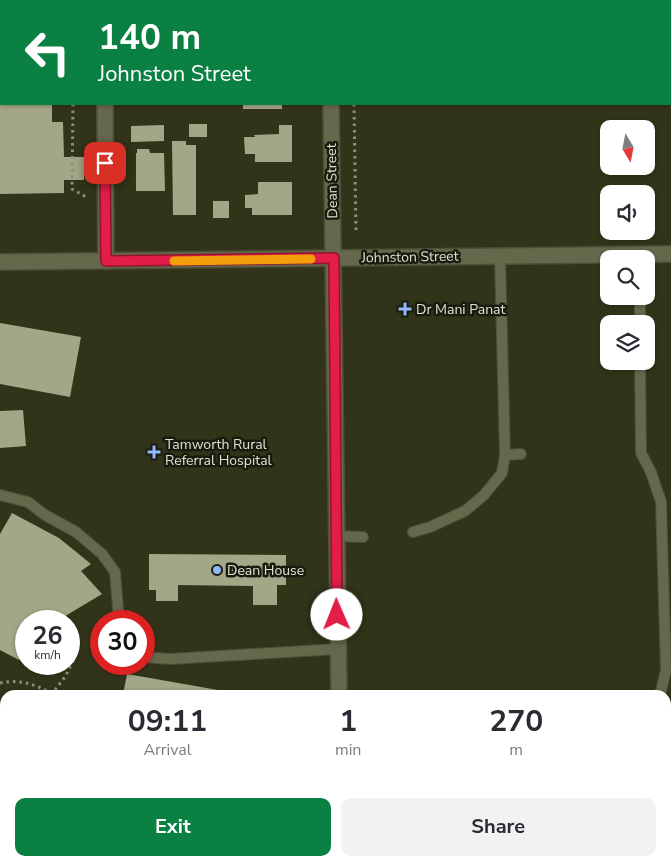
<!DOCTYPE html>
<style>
:root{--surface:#fff;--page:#f2f2f3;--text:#2b2b33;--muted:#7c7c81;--accent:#0b8043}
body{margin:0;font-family:"Nunito Sans",sans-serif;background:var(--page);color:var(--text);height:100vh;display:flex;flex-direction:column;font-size:19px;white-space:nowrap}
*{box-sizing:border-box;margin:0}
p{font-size:16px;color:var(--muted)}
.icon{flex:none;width:28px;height:28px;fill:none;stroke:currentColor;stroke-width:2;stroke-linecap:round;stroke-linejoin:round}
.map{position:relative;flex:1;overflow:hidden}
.side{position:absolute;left:0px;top:690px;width:671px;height:176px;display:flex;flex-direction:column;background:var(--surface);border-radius:15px 15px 0 0;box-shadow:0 1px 4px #0004}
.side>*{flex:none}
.top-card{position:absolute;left:0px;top:0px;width:671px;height:105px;box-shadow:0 1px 4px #0004;background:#0b8043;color:#fff;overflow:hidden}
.needle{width:32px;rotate:170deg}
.fabs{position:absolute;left:600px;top:120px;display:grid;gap:10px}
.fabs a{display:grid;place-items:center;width:55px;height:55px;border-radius:10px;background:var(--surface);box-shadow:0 1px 4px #0004;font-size:25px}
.speed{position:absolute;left:15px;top:610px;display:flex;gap:10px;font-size:25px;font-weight:700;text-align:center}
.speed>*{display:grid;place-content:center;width:65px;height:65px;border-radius:50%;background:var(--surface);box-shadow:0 1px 4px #0004;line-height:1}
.speed small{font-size:12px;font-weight:400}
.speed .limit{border:8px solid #d22;background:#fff;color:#111}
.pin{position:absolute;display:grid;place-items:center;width:42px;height:42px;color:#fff;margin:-21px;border-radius:10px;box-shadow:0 2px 8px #0006}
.me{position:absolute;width:55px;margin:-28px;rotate:359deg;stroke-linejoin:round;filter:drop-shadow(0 0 4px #0008)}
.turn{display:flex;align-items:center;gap:18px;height:105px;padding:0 15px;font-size:22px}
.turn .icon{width:65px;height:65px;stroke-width:2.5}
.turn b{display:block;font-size:35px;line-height:42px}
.eta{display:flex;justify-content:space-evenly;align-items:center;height:85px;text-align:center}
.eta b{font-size:30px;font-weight:700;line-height:35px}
.button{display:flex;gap:10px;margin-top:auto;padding:10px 15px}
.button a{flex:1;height:58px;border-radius:10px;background:var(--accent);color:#fff;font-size:20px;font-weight:700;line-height:58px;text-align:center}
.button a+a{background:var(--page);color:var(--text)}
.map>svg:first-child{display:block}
.building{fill:#a3a787}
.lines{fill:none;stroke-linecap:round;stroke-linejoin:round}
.lane-casing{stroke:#4d4f38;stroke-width:12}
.street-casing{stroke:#4d4f38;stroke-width:18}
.path{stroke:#8e907b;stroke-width:3;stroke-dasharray:2.5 4;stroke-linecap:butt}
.lane{stroke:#65684b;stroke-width:10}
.street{stroke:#65684b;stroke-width:15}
.route-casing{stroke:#92132f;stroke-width:12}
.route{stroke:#e11d48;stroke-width:9}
.slow{stroke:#f59e0b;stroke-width:9}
.poi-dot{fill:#8fb8fd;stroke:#1a1b0f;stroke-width:2}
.labels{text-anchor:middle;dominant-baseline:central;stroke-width:5;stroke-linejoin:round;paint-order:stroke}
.street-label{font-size:14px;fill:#dfe1d0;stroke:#1a1b0f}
.poi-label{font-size:14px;fill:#dfe1d0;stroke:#1a1b0f;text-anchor:start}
</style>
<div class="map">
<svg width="671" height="866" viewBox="0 0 671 866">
<rect width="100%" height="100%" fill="#323419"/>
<g class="building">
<path d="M0 104H52V122H63L64 157H84V180H64V193L0 194Z"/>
<rect x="243" y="104" width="39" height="5"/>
<rect x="189" y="124" width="18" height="13"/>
<path d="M164 125V141L131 142V126Z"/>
<path d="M279 125H292V162H255V154H245L244 137H255L254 135 279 134Z"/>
<path d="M172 141H186V145H196V215H173Z"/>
<path d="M137 149H149L150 153H164L165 191H136V153H137Z"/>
<path d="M258 182H292V215H252V208H245V195L258 194Z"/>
<rect x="213" y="201" width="16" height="17"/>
<path d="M0 323 81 337 70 397 0 384Z"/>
<path d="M23 410 26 446 0 448V411Z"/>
<path d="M12 513 59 538 91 564 81 571 102 594 57 621H26V651L19 660 0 650V534Z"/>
<path d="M149 554 286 555V585H277V605H253V586L178 585V601H156V590H149Z"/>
<path d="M127 674 218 690 217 695H123Z"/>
<path d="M0 720 5 721V791L0 790Z"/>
</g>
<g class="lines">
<g class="lane-casing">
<g id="lane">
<path d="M640 324V296"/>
<path d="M640 361 641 453 651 472 661 502 666 670 660 695"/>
<path d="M505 455 521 454"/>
<path d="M0 495 28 502 45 515 76 532 102 554 115 572 119 621"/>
<path d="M413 532 430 527 465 511 484 495 502 473 505 455 500 257"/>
<path d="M335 536 363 537"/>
<path d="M144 657 170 659 338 649"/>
<path d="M0 801 5 802"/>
<path d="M0 838 5 814"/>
<path d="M0 853 5 854"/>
<path d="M127 861 157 866"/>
</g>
</g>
<g class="street-casing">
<g id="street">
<path d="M104 0V1"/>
<path d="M329 0V1"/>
<path d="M105 104 106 261"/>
<path d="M331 104 339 695"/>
<path d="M0 262 671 254"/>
<path d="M340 861V866"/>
</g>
</g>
<g class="path">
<path d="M353 0V1"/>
<path d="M73 104 72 189 88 198"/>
<path d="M354 104 356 234"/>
<path d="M0 683C21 679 33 684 52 693"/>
<path d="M51 695 65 677 75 657"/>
</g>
<use href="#lane" class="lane"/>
<use href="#street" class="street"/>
</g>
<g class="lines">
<g class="route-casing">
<path id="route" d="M105 163 106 261 334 258 337 615"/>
</g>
<use href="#route" class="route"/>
<path class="slow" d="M174 261 311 259"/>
</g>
<g class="poi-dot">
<path d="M402.5 301.5h5v5h5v5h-5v5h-5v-5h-5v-5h5z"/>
<path d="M151.5 444.5h5v5h5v5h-5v5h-5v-5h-5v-5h5z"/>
<circle cx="217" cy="570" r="5"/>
</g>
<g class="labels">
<g class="street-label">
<text transform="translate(332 181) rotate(-91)">Dean Street</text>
<text transform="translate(410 257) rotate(-1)">Johnston Street</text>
</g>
<g class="poi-label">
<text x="416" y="309">Dr Mani Panat</text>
<text x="165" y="444">Tamworth Rural<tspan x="165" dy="16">Referral Hospital</tspan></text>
<text x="227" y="570">Dean House</text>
</g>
</g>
</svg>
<div class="fabs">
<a><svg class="needle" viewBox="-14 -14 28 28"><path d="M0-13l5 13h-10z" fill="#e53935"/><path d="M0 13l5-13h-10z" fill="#7c7c81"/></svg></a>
<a><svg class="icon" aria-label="sound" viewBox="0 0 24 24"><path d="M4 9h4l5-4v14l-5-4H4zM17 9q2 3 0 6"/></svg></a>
<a><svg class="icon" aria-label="search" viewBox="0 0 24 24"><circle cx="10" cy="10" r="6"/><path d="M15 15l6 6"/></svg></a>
<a><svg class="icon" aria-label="layers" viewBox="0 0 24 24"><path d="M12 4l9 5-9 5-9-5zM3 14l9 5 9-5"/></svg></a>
</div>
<div class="speed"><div>26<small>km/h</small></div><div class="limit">30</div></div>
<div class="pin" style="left:105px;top:163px;background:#d93025"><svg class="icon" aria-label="arrive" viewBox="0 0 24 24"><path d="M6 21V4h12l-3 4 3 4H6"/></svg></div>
<svg class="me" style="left:337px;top:615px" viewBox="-20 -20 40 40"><circle r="19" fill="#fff"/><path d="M0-13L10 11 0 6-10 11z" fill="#e11d48"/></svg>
<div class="top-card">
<div class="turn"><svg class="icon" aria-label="left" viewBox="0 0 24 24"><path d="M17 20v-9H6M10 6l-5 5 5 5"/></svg><div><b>140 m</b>Johnston Street</div></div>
</div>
<section class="side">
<div class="eta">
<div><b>09:11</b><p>Arrival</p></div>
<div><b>1</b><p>min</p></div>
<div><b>270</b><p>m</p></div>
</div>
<div class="button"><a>Exit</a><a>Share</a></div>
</section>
</div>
